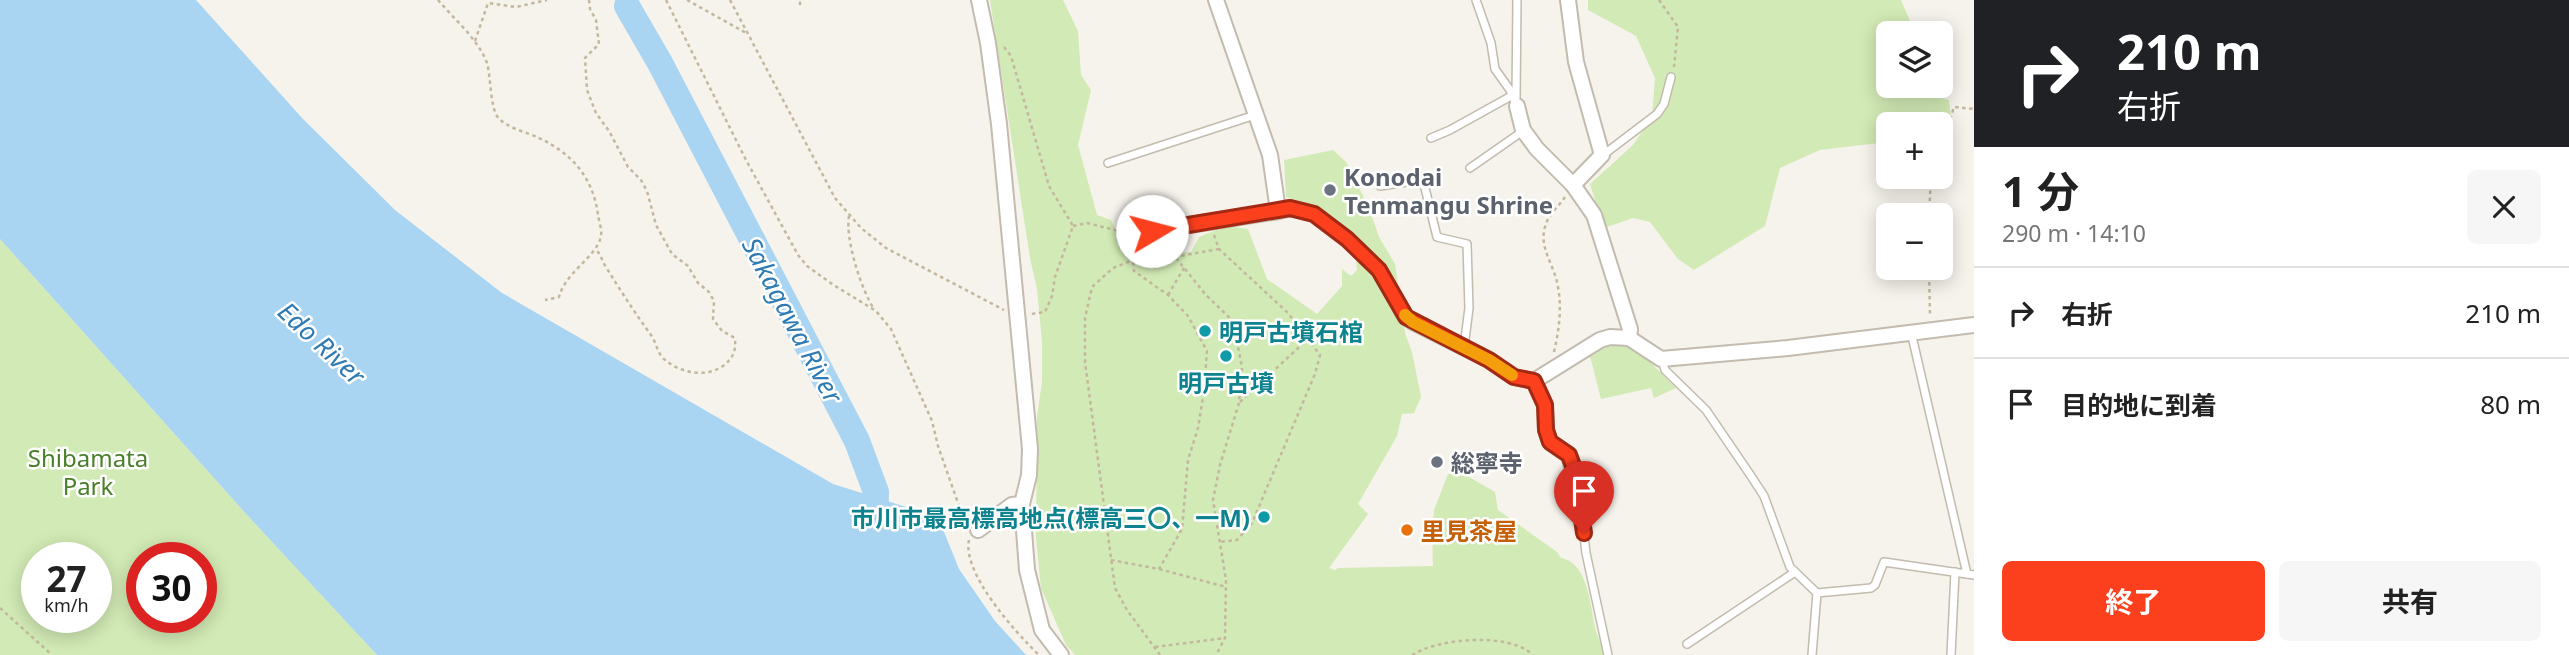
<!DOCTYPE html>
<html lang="ja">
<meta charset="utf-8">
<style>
:root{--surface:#fff;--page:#f6f6f6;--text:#222;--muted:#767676;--line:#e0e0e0;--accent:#fc3f1d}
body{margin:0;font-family:"Noto Sans","Noto Sans JP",sans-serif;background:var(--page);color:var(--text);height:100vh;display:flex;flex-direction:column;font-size:26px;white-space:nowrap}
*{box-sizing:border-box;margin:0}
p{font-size:23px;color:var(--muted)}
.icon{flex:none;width:38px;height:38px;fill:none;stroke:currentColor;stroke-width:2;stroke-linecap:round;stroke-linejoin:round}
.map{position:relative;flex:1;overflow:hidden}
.sheet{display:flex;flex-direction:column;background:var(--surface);width:595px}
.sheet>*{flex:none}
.banner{background:#202124;color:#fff;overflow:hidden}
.tools{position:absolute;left:1876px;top:21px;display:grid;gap:14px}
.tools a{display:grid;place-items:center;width:77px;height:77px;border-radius:10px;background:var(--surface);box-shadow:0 4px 18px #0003;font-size:35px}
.speed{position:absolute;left:21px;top:542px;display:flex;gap:14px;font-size:35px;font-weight:700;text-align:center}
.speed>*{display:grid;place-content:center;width:91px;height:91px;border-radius:50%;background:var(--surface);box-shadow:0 4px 18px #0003;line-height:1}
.speed small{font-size:18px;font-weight:400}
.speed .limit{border:10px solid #d22;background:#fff;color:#111}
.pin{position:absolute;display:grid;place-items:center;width:60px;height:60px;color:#fff;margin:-72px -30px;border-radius:50% 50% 50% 0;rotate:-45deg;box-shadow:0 0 7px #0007}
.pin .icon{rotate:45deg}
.me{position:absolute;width:77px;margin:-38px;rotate:82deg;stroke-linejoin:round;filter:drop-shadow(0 0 5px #0008)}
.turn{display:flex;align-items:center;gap:24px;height:147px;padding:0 28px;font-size:32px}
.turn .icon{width:91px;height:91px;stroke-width:2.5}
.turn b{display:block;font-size:49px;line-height:60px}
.round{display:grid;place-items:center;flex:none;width:74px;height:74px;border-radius:10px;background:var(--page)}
.head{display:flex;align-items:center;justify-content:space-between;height:119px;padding:0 28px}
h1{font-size:42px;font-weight:700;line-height:52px}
.action{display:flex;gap:14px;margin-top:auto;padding:14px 28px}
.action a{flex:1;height:80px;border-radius:10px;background:var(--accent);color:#fff;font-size:28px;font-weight:700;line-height:80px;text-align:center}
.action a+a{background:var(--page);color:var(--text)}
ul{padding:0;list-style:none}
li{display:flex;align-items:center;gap:21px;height:91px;padding:0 28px;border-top:2px solid var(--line)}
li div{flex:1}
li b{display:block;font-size:26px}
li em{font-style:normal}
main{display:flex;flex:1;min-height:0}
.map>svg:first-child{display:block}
.green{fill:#d2eab5;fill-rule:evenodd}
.water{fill:#a9d4f2}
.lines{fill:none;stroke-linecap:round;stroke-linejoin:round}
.river{stroke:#a9d4f2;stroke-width:26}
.lane-casing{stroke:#c2bbae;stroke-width:10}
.street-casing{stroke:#c2bbae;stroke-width:18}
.path{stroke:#c4b79f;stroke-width:2.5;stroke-dasharray:3.5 3.5;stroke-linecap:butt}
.lane{stroke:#fff;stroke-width:7}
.street{stroke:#fff;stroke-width:14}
.route-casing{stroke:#a42913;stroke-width:18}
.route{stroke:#fc3f1d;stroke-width:12}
.slow{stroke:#f59e0b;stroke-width:12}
.worship-dot{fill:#6b7280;stroke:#fff;stroke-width:2.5}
.culture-dot{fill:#0f9aa8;stroke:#fff;stroke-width:2.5}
.food-dot{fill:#e8710a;stroke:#fff;stroke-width:2.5}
.labels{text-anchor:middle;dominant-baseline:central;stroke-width:5;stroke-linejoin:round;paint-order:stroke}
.worship-label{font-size:24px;font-weight:bold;fill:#5b616d;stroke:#fff;text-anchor:start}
.culture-label{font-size:24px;font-weight:bold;fill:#0d838f;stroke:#fff;text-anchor:start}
.park-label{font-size:24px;fill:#4a7f2a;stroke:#fff}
.food-label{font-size:24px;font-weight:bold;fill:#c56008;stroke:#fff;text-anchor:start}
.water-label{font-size:26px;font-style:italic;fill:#2e7ab2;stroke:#fff}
</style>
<main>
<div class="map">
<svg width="1974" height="655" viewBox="0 0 1974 655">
<rect width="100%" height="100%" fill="#f6f3ec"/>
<g class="green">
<path d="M990 0H1063L1078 31 1081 75 1091 90 1078 145 1097 215 1111 220 1126 251 1146 254 1191 252 1199 237 1226 226 1248 229 1267 279 1317 314 1342 286V269L1351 276 1357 270 1353 232 1321 211 1286 197 1284 160 1333 150 1347 163 1369 208 1379 237 1395 264 1405 333 1412 352 1421 397 1414 413 1402 414 1397 436 1358 504 1368 514 1329 568 1335 570 1338 568 1433 566 1432 530 1434 510 1448 474H1464L1495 492 1498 510 1557 552 1561 558C1590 563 1590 611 1597 634 1599 641 1603 648 1606 655H1075L1066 645 1041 588 1036 538 1037 416 1042 382V342L1037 289 1030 258Z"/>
<path d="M1588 0H1901L1915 33H1888V86H1928L1930 94 1949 100 1953 135 1941 136V124H1888V142L1820 150 1780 168 1765 226 1694 270 1678 259 1650 222 1633 218 1604 228 1590 184 1633 145 1652 117 1655 78 1636 36 1588 10Z"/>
<path d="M0 239 248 516 377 655H0ZM37 558H96V618H37ZM142 558H201V618H142Z"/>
<path d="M1607 344 1629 347 1646 358 1676 388 1654 398 1651 388 1601 399 1589 352Z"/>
</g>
<path class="water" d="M0 0H196L303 119 395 210 502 293 833 484 938 517 959 569 995 621 1026 655H377L248 516 0 239Z"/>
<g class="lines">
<path class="river" d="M627 6 660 63 857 441 876 492 875 531"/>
<g class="lane-casing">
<g id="lane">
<path d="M1476 0 1491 43 1495 69 1510 90 1517 106"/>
<path d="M1516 98 1517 0"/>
<path d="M1431 138 1450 130 1513 95"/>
<path d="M1603 155 1657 114 1664 104 1671 77"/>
<path d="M1108 163 1255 115"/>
<path d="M1470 168 1523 131"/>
<path d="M1380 186 1420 180 1425 188 1437 237 1467 244 1469 308 1464 347"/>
<path d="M1911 332 1967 574"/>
<path d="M1662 360 1665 370 1706 410 1751 476 1764 496 1790 567 1817 593 1812 655"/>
<path d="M1579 494 1586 553 1608 655"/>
<path d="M1817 593 1871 588 1875 585 1884 562 1974 575"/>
<path d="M1687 644 1795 572"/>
<path d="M1951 655 1955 572"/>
</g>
</g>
<g class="street-casing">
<g id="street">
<path d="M979 0 988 43 999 124 1030 449 1029 475 1022 504 1027 570 1042 630 1061 655"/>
<path d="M1216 0 1270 155 1278 211 1290 208 1314 214 1347 239 1379 270 1406 317 1413 322 1489 360 1514 377 1534 381 1600 340 1610 337 1629 338 1661 359 1788 348 1974 325"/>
<path d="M1568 0 1576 62 1602 155 1573 185 1594 215 1630 329 1629 338"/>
<path d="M1517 106 1523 130 1537 149 1573 185"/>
<path d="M1152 231 1278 211"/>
<path d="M1534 381 1545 405 1546 430 1550 442 1569 455 1579 494"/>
<path d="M978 530 1012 505 1022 504"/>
</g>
</g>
<g class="path">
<path d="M438 0C454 19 478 39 487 63 491 78 490 104 497 116 505 128 527 132 539 138 573 154 593 178 598 215 599 221 602 230 601 236 597 257 566 271 559 297L545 300"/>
<path d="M589 0 590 9 596 20 599 44 585 58 587 90 596 113 609 131 628 167 641 180 647 191 656 225 672 254 688 266 698 283 709 292 714 301 713 319 722 331 735 338C736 352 733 358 723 366 706 378 678 373 663 358 657 352 656 342 651 335 635 313 620 290 606 267 601 260 602 255 595 249"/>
<path d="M666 0 746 160 798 255 807 266 832 284 876 311 891 329 932 421 938 446 965 523"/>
<path d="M687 0 748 34"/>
<path d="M730 0 835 198 861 228 886 248 1004 310"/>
<path d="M1659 0 1678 27 1674 67"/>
<path d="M800 5V0"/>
<path d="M475 41 488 3 516 7 547 0"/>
<path d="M1004 47 1011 56 1049 186 1073 226 1055 277 1052 296 1045 312 1031 314"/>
<path d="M1939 124 1949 123 1954 107 1974 109"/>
<path d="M1929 215 1931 177"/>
<path d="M849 216C845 239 861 289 874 309"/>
<path d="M1073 226 1087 223 1131 234 1137 233"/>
<path d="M1131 234 1134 271 1168 295 1188 316 1207 351 1204 391 1198 428 1188 460 1182 529 1159 569"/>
<path d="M1214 235 1219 249 1288 313 1320 355 1315 374 1252 523 1237 540 1218 542"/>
<path d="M1176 258 1206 295 1233 321 1242 367 1239 403 1220 465 1213 500 1226 580 1225 638 1216 655"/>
<path d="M1929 268 1930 316"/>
<path d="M1168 295 1184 268"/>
<path d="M1554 352C1559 330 1562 309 1558 287 1555 265 1537 247 1546 224 1549 214 1559 206 1565 197"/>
<path d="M1240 402 1309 338"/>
<path d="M969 540C962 573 1015 632 1039 655"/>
<path d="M1111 560 1159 569 1226 587"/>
<path d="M0 608 52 655"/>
<path d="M1155 647 1225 638"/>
<path d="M1160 655 1127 610 1115 588 1085 362V318L1092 287 1113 268 1133 260 1175 257 1219 249"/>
<path d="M1412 655C1439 638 1509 632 1533 655"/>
</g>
<use href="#lane" class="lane"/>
<use href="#street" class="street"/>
</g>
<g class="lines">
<g class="route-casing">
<path id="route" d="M1152 231 1290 208 1314 214 1347 239 1379 270 1406 317 1489 360 1514 377 1534 381 1545 405 1546 430 1550 442 1569 455 1575 471 1584 533"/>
</g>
<use href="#route" class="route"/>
<path class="slow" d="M1405 315 1413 322 1489 360 1512 375"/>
</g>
<g class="worship-dot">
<circle cx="1330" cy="190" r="7"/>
<circle cx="1437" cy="462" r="7"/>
</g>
<g class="culture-dot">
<circle cx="1205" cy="331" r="7"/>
<circle cx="1226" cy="356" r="7"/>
<circle cx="1264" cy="517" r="7"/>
</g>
<circle class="food-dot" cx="1407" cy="530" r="7"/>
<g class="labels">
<g class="worship-label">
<text x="1344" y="176">Konodai<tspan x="1344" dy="28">Tenmangu Shrine</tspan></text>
<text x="1451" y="462">総寧寺</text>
</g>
<g class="culture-label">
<text x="1219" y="331">明戸古墳石棺</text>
<text x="1226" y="382" text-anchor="middle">明戸古墳</text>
<text x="1250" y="517" text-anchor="end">市川市最高標高地点(標高三〇、一M)</text>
</g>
<g class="park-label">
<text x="88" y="457">Shibamata<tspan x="88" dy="28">Park</tspan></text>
</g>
<g class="food-label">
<text x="1421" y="530">里見茶屋</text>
</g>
<g class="water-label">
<text transform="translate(793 320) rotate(62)">Sakagawa River</text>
<text transform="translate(322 343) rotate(43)">Edo River</text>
</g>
</g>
</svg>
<div class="tools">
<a><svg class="icon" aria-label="layers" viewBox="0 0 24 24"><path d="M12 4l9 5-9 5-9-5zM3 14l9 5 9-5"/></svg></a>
<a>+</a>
<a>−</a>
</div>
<div class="speed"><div>27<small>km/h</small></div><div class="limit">30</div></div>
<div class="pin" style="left:1584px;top:533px;background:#d93025"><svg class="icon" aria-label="arrive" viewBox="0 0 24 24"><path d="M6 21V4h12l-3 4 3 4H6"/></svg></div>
<svg class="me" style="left:1152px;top:231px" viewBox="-20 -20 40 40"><circle r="19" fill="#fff"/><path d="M0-13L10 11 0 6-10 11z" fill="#fc3f1d"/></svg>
</div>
<section class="sheet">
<div class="banner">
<div class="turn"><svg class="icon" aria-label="right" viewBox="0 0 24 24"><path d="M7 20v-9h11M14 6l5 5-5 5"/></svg><div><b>210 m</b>右折</div></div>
</div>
<div class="head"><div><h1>1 分</h1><p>290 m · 14:10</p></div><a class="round"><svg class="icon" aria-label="close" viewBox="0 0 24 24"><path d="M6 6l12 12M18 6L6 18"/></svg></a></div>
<ul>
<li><svg class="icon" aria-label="right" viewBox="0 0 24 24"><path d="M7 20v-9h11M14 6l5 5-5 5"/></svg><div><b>右折</b></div><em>210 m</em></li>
<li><svg class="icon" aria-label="arrive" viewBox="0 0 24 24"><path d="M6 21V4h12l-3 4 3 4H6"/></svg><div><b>目的地に到着</b></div><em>80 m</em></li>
</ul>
<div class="action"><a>終了</a><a>共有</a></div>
</section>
</main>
